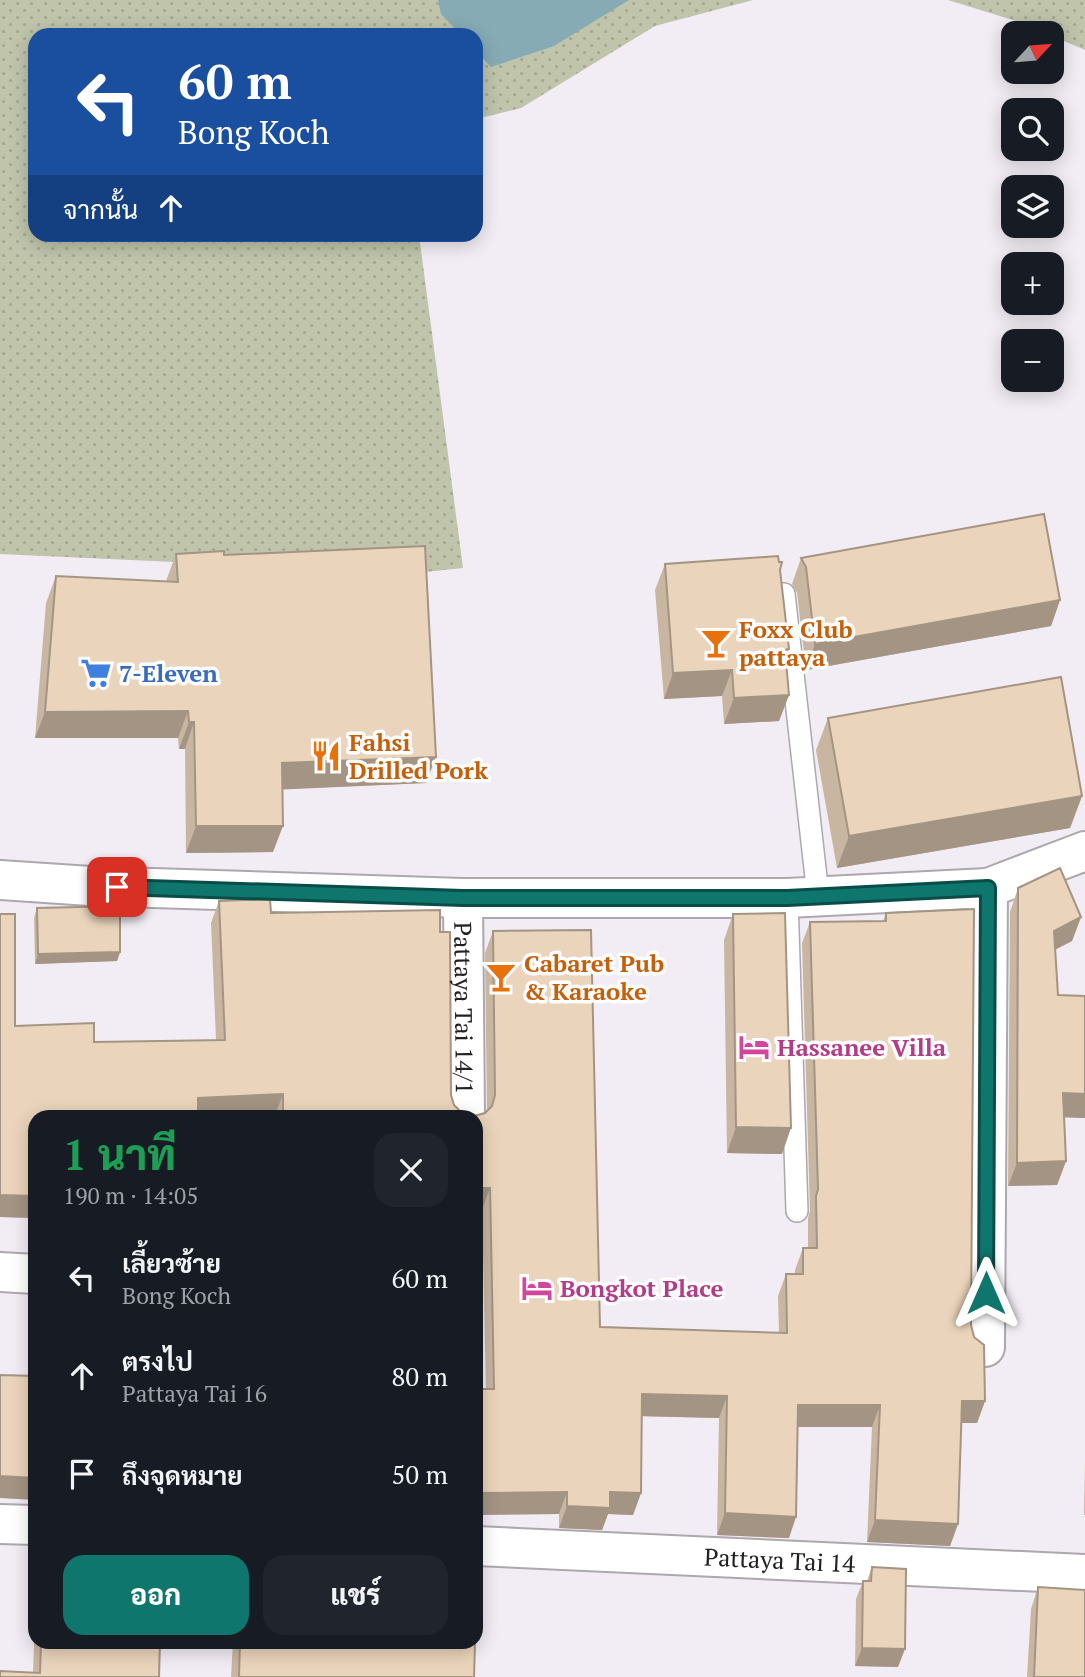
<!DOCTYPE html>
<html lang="th">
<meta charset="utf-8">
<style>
:root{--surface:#171b24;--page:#20242c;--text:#f1f3f6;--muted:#9ea1a6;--accent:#0f766e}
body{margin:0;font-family:"PT Serif",Sarabun,serif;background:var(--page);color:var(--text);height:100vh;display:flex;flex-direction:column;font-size:26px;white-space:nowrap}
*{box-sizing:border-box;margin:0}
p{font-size:23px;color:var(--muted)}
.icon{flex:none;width:38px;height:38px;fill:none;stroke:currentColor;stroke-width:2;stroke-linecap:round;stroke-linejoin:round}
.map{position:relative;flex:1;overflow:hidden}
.side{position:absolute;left:28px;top:1110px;width:455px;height:539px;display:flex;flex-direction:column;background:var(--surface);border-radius:21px;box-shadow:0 4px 18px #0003}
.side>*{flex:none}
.banner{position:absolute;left:28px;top:28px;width:455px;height:214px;border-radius:21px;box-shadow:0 4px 18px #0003;background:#1a4fa0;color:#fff;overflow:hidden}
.needle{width:46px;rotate:64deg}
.fabs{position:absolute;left:1001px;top:21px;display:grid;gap:14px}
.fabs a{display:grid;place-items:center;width:63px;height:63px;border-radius:14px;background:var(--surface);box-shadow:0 4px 18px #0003;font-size:35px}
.pin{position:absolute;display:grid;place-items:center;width:60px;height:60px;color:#fff;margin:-30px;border-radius:14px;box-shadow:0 4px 10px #0006}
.me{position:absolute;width:77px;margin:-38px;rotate:0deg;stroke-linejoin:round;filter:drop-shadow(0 0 5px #0008)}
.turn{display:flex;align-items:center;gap:24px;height:147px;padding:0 35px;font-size:32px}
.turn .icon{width:91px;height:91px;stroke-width:2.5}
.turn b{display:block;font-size:49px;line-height:60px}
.then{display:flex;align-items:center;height:66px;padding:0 35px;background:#0003;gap:14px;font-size:26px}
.round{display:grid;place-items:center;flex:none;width:74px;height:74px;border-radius:21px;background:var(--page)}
.head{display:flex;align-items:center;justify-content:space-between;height:119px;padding:0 35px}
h1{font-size:42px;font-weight:800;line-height:52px;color:#1e9e55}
.cta{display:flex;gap:14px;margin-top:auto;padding:14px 35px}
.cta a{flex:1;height:80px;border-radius:21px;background:var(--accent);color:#fff;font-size:28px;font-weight:800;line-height:80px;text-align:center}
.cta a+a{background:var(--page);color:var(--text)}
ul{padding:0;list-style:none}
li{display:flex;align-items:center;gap:21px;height:98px;padding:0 35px}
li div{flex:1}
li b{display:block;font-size:26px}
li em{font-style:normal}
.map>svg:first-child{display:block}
.grass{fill:url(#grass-dots)}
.water{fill:#87abb5}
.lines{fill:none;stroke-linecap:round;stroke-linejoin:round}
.service-casing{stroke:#aca8ae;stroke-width:24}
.minor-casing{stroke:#aca8ae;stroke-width:42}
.service{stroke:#fff;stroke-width:21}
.minor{stroke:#fff;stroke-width:38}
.wall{fill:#c9b6a1}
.shaded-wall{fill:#a49483}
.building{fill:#ead4bb;stroke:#a49483;stroke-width:2}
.route-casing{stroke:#0a4d48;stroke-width:18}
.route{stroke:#0f766e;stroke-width:12}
.labels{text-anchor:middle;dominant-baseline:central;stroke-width:7;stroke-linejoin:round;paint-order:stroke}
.food-label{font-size:24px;font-weight:bold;fill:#c56008;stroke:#fdfcfe;text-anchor:start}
.shop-label{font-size:24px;font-weight:bold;fill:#366cbe;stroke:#fdfcfe;text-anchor:start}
.street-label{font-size:24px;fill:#222023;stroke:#fdfcfe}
.hotel-label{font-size:24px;font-weight:bold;fill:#b23c85;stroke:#fdfcfe;text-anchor:start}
</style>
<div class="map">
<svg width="1085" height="1677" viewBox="0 0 1085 1677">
<defs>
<pattern id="grass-dots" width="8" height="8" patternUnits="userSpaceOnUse" patternTransform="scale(1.75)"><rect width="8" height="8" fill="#bfc4ab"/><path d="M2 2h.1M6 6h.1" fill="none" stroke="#a4a893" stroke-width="1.8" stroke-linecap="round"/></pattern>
</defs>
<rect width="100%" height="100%" fill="#f2edf4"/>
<g class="grass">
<path d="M0 0H753L655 26 521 108 476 119V35H35V234L419 235 463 568 415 573 0 554Z"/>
<path d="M948 0H1085V50L1052 36V33H1045L1016 21Z"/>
</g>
<path class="water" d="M438 0H629L554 46 491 67 476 51V35H461L441 14Z"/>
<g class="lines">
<g class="service-casing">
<g id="service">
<path d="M784 594 818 895"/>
<path d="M787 898 797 1211"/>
</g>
</g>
<g class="minor-casing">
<g id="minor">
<path d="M0 880 90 886 463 898H787L988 888 1085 851"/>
<path id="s1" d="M463 898 465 1116"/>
<path d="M0 1272 35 1274"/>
<path d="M985 1347 988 888"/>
<path d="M0 1524 35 1525"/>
<path id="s2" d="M476 1546 1085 1574"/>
</g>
</g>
<use href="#service" class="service"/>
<use href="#minor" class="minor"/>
</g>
<g class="wall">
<path d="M176 554 224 555 426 783 282 789 273 852 186 853 185 749H179L178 738H35L46 603 56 576 166 581Z"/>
<path d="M801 558 1060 600 1051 626 806 670 797 593 792 584Z"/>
<path d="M665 564 780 570 789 649 786 658 789 695 779 721 724 724 722 696 664 699 655 590Z"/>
<path d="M828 718 1082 796 1070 828 837 868 816 750Z"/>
<path d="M1018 888 1081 917 1072 941 1055 950 1058 995 1085 996V1118L1064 1117 1066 1161 1057 1185 1008 1186 1010 912Z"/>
<path d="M219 901 271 913 440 932 451 1095 454 1105 462 1113 474 1116 485 1113 487 1110 485 953 493 931 600 1327 779 1333 778 1296 786 1274H795V1270L803 1248H808V1218L810 1211 802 943 810 922 883 921 886 913 971 1325 985 1401 977 1423H961L958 1524 950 1546 867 1542 872 1427H798L789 1538 717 1535 719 1418 641 1416V1493L633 1515 608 1514 602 1530 559 1528V1514L476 1515V1389H486L482 1210 476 1116H35V1218L0 1217V914L15 1026 94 1042 216 1040 211 923Z"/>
<path d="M37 908 120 952 117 961 35 964 34 918Z"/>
<path d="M733 914 782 1154 727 1153 724 940Z"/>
<path d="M1085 1462V1515H1084Z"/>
<path d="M872 1567 898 1667 855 1666 856 1599 863 1581H867Z"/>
<path d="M1038 1587 1085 1677H1027L1031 1609Z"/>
<path d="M35 1615V1642H160L159 1677 33 1673Z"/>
<path d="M233 1642H475L474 1677H231Z"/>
</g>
<g class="shaded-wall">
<path d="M1060 600 1051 626 806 670 815 644Z"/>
<path d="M732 670 722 696 664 699 673 673Z"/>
<path d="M789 695 779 721 724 724 734 698Z"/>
<path d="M188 711 178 738H35L45 712Z"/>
<path d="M189 722H194L185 749H179Z"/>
<path d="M436 757 426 783 272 790 282 763Z"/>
<path d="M1082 796 1070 828 837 868 849 836Z"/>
<path d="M196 826H283L273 852 186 853Z"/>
<path d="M1081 917 1072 941 1046 954 1054 931Z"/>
<path d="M120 952 117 961 35 964 38 954Z"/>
<path d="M1063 1093 1085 1094V1118L1054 1117Z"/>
<path d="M283 1094 275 1116H190L198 1098Z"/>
<path d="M736 1127 791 1128 782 1154 727 1153Z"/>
<path d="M1066 1161 1057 1185 1008 1186 1017 1163Z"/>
<path d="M476 1188H490L482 1210H476Z"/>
<path d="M0 1195 35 1196V1218L0 1217Z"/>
<path d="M642 1394 727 1396 719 1418 634 1416Z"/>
<path d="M962 1401H985L977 1423H954Z"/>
<path d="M798 1405H880L872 1427H790Z"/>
<path d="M0 1476 35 1478V1500L0 1498Z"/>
<path d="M567 1492 559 1514 476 1515V1493Z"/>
<path d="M610 1492 641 1493 633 1515 608 1514 602 1530 559 1528 567 1506Z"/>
<path d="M725 1513 796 1517 789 1538 717 1535Z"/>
<path d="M875 1520 958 1524 950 1546 867 1542Z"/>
<path d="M862 1648 905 1649 898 1667 855 1666Z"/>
</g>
<g class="building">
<path d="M1044 514 1060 600 815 644 806 567 801 558Z"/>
<path d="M425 546 436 757 282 763 283 826H196L194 722H189L188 711 45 712 56 576 178 582 176 554 224 551V555Z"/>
<path d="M778 556 779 562H782L780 570 789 649 785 650 789 695 734 698 732 670 673 673 665 564Z"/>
<path d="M1061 677 1082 796 849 836 828 718Z"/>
<path d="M1060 868 1081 917 1054 931 1058 995 1085 996V1094L1063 1093 1066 1161 1017 1163 1018 888Z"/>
<path d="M270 899 271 913 440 910V932H450L451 1095 454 1105 462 1113 474 1116 485 1113 492 1106 495 1095 493 931 591 930 600 1327 787 1333 786 1274H803V1248H817L816 1196 818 1189 810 922 886 921V913L974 909 971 1325 974 1337 984 1345 985 1401H962L958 1524 875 1520 880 1405H798L796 1517 725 1513 727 1396 642 1394 641 1493 610 1492V1508L567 1506V1492L476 1493V1389H494L490 1188H476V1116H283V1094L198 1098V1113H191V1116H35V1196L0 1195V914H15V1026L94 1023V1042L225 1040 219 901Z"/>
<path d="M120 906V952L38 954 37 908Z"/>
<path d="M785 913 791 1128 736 1127 733 914Z"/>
<path d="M0 1375 35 1376V1478L0 1476Z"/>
<path d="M476 1554H477L476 1600Z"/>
<path d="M872 1567 906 1569 905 1649 862 1648 863 1581H871Z"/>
<path d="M1038 1587 1085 1590V1677H1034Z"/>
<path d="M41 1642H160L159 1677H0V1671L40 1673Z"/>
<path d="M240 1642H475L474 1677H239Z"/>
</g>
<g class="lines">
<g class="route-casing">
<path id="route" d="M117 887 463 898H787L988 888 986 1293"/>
</g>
<use href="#route" class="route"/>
</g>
<defs>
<g id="bar-bare" transform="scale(2.415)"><path d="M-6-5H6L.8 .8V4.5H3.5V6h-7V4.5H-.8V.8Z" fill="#e8710a" stroke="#fdfcfe" stroke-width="2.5" paint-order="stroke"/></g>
<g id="supermarket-bare" transform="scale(2.415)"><path d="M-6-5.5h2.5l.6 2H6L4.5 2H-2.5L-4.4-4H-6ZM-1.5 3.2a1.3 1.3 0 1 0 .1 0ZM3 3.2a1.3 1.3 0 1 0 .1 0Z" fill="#3f7fe0" stroke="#fdfcfe" stroke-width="2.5" paint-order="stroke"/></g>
<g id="restaurant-bare" transform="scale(2.415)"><path d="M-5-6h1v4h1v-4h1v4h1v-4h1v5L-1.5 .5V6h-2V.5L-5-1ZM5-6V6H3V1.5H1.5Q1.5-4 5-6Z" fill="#e8710a" stroke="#fdfcfe" stroke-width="2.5" paint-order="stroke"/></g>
<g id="hotel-bare" transform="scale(2.415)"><path d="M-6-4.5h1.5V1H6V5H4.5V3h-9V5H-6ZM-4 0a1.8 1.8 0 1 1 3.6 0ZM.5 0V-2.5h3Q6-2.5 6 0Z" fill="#d1479c" stroke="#fdfcfe" stroke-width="2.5" paint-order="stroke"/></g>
</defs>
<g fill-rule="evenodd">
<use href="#bar-bare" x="716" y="643"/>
<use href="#supermarket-bare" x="96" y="673"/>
<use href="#restaurant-bare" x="326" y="756"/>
<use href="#bar-bare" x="501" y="977"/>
<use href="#hotel-bare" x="754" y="1047"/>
<use href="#hotel-bare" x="537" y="1288"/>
</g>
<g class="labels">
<g class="food-label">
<text x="739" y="629">Foxx Club<tspan x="739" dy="28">pattaya</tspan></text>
<text x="349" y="742">Fahsi<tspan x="349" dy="28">Drilled Pork</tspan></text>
<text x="524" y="963">Cabaret Pub<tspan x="524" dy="28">&amp; Karaoke</tspan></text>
</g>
<g class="shop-label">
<text x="119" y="673">7-Eleven</text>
</g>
<g class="street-label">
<text stroke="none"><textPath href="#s1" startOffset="110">Pattaya Tai 14/1</textPath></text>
<text stroke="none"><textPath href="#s2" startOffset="304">Pattaya Tai 14</textPath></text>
</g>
<g class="hotel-label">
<text x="777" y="1047">Hassanee Villa</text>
<text x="560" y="1288">Bongkot Place</text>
</g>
</g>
</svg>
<div class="fabs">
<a><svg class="needle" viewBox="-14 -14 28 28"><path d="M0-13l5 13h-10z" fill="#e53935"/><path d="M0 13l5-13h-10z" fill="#9ea1a6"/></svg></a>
<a><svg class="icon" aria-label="search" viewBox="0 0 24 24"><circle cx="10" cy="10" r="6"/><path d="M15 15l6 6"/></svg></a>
<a><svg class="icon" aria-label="layers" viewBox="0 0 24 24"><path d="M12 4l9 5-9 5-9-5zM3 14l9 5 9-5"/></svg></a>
<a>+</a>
<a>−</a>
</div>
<div class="pin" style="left:117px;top:887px;background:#d93025"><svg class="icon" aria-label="arrive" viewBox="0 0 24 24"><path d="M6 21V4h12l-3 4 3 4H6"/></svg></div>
<svg class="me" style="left:986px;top:1293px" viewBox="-20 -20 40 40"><path d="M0-17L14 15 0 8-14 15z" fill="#0f766e" stroke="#fff" stroke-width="4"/></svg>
<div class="banner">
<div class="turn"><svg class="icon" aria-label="left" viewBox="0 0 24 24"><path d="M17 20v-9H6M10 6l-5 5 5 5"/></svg><div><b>60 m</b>Bong Koch</div></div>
<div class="then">จากนั้น<svg class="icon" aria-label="ahead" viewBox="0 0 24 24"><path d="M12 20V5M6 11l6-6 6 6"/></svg></div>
</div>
<section class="side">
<div class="head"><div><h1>1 นาที</h1><p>190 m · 14:05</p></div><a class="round"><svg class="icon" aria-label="close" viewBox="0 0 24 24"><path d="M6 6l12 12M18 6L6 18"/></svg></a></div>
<ul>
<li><svg class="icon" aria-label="left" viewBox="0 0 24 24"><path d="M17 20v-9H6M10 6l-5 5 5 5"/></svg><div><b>เลี้ยวซ้าย</b><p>Bong Koch</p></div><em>60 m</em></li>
<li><svg class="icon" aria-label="ahead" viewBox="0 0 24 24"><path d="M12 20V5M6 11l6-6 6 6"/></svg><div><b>ตรงไป</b><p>Pattaya Tai 16</p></div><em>80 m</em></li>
<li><svg class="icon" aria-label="arrive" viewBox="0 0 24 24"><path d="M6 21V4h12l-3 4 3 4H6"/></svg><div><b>ถึงจุดหมาย</b></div><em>50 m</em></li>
</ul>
<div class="cta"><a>ออก</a><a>แชร์</a></div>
</section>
</div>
